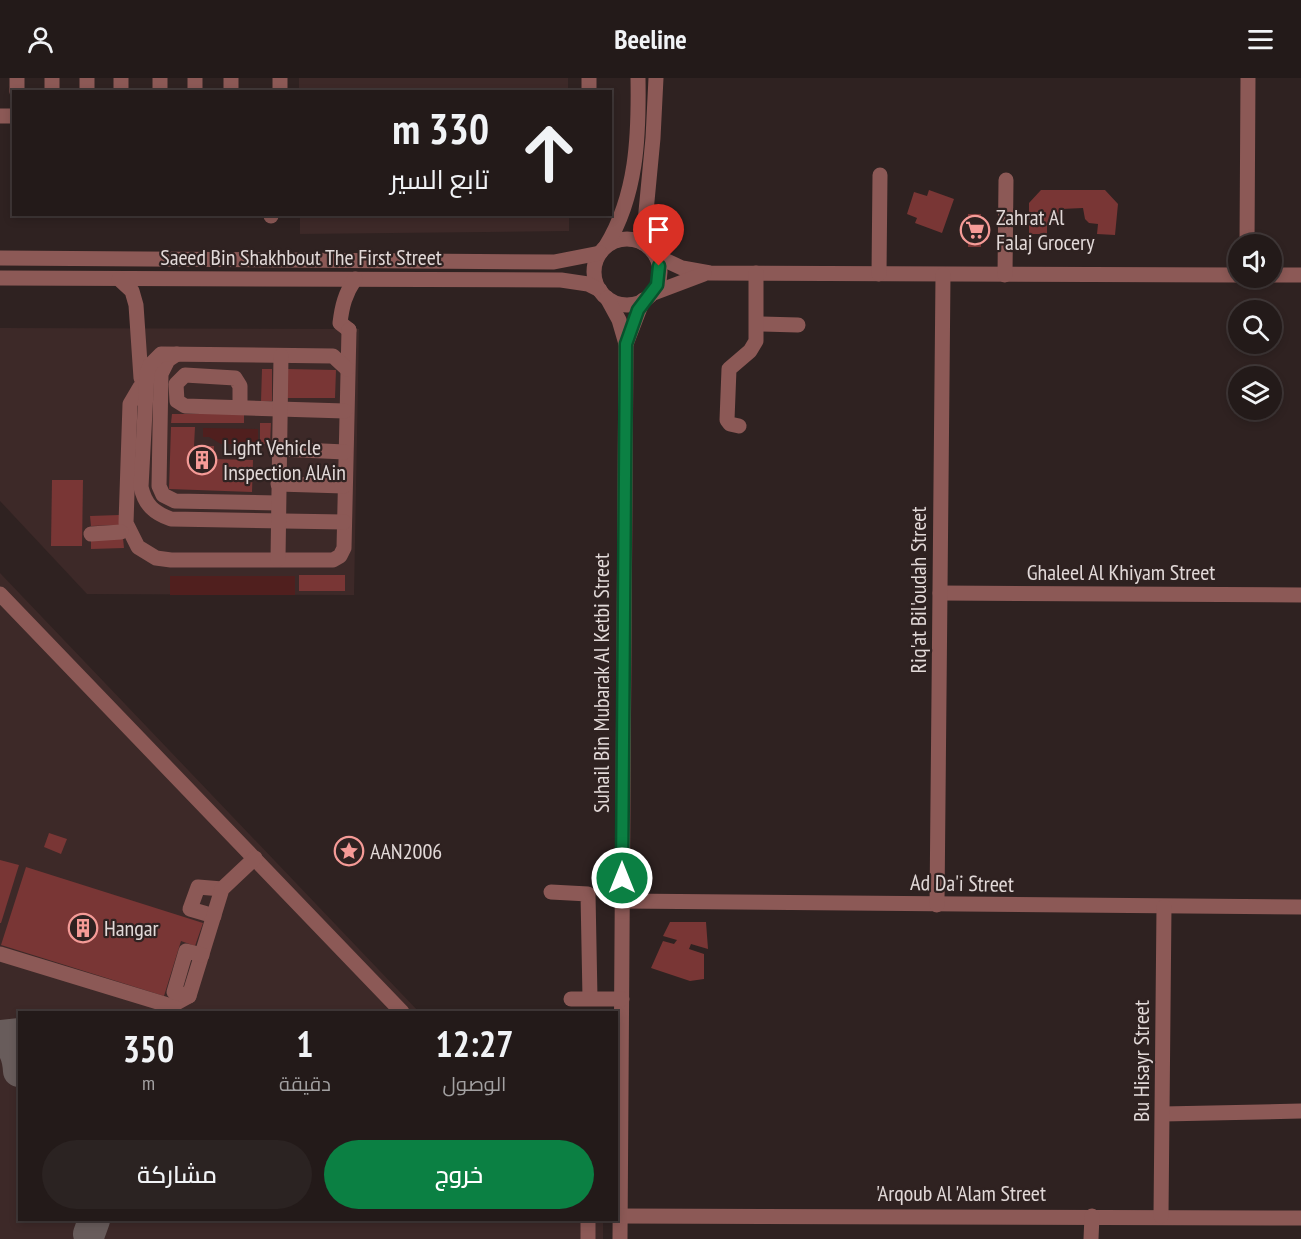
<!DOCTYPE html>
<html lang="ar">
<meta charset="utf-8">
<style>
:root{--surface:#231a19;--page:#2b2322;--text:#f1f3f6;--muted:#a3a1a2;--line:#403838;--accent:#0b8043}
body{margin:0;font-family:"PT Sans Narrow",Cairo,sans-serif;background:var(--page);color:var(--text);direction:rtl;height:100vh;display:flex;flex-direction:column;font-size:22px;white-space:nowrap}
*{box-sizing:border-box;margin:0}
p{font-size:20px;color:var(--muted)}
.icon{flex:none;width:33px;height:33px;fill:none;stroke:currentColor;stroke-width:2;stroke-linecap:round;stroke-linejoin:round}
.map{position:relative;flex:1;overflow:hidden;direction:ltr}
.sheet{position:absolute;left:18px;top:933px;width:600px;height:210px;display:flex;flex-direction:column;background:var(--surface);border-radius:0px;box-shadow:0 3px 9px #0003,0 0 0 2px var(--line);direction:rtl}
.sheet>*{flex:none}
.top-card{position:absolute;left:12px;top:12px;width:600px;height:126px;border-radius:0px;box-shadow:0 3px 9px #0003,0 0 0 2px var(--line);direction:rtl;background:#231a19;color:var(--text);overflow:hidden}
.controls{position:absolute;left:1228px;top:156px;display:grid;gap:12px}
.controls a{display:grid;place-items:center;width:54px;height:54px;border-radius:50%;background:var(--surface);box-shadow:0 3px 9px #0003,0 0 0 2px var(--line);font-size:30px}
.pin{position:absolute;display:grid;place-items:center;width:51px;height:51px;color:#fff;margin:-62px -26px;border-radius:50% 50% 50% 0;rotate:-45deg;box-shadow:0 0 6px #0007}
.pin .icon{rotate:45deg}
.me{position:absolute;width:66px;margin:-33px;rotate:0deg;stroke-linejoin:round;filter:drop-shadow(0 0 4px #0008)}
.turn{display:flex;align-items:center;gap:21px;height:126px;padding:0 24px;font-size:27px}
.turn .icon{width:78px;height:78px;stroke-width:2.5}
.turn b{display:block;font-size:42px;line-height:51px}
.eta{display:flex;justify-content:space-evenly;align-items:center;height:102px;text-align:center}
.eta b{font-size:36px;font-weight:600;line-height:42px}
.cta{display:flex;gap:12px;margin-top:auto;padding:12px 24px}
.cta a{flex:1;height:69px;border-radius:36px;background:var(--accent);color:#fff;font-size:24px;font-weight:600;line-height:69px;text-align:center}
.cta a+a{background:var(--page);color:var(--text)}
header{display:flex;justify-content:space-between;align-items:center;height:78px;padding:0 24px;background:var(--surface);font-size:27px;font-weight:600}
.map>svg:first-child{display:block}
.built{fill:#3d2928}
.green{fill:#501f1e}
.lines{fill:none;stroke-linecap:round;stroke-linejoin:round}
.taxiway{stroke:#685c5b;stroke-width:32}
.building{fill:#793635}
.path{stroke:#6d6160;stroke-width:2;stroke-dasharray:6 3;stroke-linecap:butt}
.minor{stroke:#8c5956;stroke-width:15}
.route-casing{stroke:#07532c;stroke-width:15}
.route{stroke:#0b8043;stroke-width:10}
.labels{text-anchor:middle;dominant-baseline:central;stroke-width:4.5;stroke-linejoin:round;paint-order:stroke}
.poi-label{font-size:22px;fill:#e2d9d8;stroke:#2f2221;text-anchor:start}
.street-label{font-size:22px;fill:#e2d9d8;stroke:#2f2221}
</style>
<header><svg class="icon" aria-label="menu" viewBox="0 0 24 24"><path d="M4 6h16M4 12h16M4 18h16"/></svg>Beeline<svg class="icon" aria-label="person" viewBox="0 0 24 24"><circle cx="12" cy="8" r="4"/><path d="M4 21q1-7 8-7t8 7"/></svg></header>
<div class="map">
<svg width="1301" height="1161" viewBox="0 0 1301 1161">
<rect width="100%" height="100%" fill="#2f2221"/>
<g class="built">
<rect x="299" y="0" width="269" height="13"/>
<path d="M300 137H569V153L300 156Z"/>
<path d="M0 250 359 251 354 517 87 516 0 423Z"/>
<path d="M0 495 419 934H20V1142H603V1161H0Z"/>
</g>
<g class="green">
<path d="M203 350 258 351V366H221L209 359H203Z"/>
<rect x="170" y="498" width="125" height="19"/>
</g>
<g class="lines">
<g class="taxiway">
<path d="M19 993C18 976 14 969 1 958L20 956"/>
<path d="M89 1156 94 1142"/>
</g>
</g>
<g class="building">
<path d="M929 112 954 121 942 155 915 145 917 140 907 136 914 114 927 118Z"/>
<path d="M1041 112H1105L1118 126 1115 157 1097 156 1098 146 1089 145 1085 141 1083 130 1061 131V137L1053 146H1047V156H1029V125Z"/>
<rect x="968" y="136" width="13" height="33"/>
<path d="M262 291H272V323H261Z"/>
<path d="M287 291 336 292 335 320H287Z"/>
<path d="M172 336H244V345H171Z"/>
<path d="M260 345H271L270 366H260Z"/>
<path d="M171 349H195L194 368H214V381L253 382 252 414 169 411Z"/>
<path d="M52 402H83L82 468H51Z"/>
<path d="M119 437V447L91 448 90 438Z"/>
<path d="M123 460 124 470 91 471V461Z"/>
<rect x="299" y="497" width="46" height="16"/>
<path d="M49 755 67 761 61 776 44 769Z"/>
<path d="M0 782 19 787 1 845H0Z"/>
<path d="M26 789 203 845 195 868 181 863 164 918 1 867Z"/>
<path d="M670 844H706L708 871 691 866 689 871 704 876V901L690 903 651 890 663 863 674 866 677 862 663 858Z"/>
</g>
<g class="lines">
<circle class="path" cx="627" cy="194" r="27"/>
<g class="minor">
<path d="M160 0V14"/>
<path d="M231 0V14"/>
<path d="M589 0V14"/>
<path d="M17 14V0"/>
<path d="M52 14V0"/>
<path d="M87 14V0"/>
<path d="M121 14V0"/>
<path d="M195 14V0"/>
<path d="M280 14V0"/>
<path d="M0 38H14"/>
<path d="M271 138V136"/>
<circle cx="627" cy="194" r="33"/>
<path d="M643 165 653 60 656 0"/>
<path d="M1247 166 1248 0"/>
<path d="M606 168C637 117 639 58 638 0"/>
<path d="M656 178 682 190 710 195 1239 197"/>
<path d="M0 180 554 184 600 175"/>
<path d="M879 196 880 97"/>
<path d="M1005 197 1006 102"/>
<path d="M1272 197H1301"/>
<path d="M0 200 561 202 588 206 600 212"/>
<path d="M119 201 132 213 136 227 141 300"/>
<path d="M651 216 704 196"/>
<path d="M607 220 619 242 626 266 620 1161"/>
<path d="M758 246 798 247"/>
<path d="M349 252 340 245C342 228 345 216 355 201"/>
<path d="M626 266 643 222"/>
<path d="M177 276 168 282 161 296 159 408 163 417 175 423 278 425"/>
<path d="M140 309 130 326 126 445 138 469 156 480 171 482H333L340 478 344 470 349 252"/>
<path d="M240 329V308L235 300 185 297 176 306 177 323 185 328 345 333"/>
<path d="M739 348 730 346 727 342 729 291 750 273 756 263V195"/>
<path d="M279 371 345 374"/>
<path d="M278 406 344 408"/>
<path d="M344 444 171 441C154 435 145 427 141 409L147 295 150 287 161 276 333 278 347 291"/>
<path d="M91 456 121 454"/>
<path d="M278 481 281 278"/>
<path d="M940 515 1301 517"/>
<path d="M0 516 402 934"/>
<path d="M551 814 588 816 590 920"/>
<path d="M622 823 1301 829"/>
<path d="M937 827 943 197"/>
<path d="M214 838 190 831 198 809 222 811"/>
<path d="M0 876 171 928 189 918 222 811 255 780"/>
<path d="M189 918 174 914 186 873 202 877"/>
<path d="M571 921H622"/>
<path d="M1163 1036 1301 1033"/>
<path d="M620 1138 1301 1140"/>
<path d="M1161 1138 1164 829"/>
<path d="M588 1161V1142"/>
<path d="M1091 1161 1092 1138"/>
</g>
</g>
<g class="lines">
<g class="route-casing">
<path id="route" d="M622 800 626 266 638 232 657 207 659 188"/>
</g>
<use href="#route" class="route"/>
</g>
<defs>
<g id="supermarket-ring" transform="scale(1.5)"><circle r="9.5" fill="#2f2221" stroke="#f59b97" stroke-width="1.5"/><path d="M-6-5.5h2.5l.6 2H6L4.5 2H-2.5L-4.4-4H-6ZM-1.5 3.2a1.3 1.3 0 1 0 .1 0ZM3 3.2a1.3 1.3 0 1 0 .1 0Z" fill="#f59b97"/></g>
<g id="building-ring" transform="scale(1.5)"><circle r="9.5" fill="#2f2221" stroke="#f59b97" stroke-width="1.5"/><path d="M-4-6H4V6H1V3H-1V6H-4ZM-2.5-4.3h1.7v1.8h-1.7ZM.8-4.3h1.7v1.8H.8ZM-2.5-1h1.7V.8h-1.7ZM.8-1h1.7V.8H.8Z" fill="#f59b97"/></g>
<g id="sight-ring" transform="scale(1.5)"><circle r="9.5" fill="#2f2221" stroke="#f59b97" stroke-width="1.5"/><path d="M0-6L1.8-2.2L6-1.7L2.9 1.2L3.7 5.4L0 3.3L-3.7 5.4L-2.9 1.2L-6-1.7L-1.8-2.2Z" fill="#f59b97"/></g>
</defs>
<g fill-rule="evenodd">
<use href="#supermarket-ring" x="975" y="152"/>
<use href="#building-ring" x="202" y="382"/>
<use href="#sight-ring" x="349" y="773"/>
<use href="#building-ring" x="83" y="850"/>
</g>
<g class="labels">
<g class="poi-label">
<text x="996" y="139">Zahrat Al<tspan x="996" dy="25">Falaj Grocery</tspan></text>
<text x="223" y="369">Light Vehicle<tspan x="223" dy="25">Inspection AlAin</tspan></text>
<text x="370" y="773">AAN2006</text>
<text x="104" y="850">Hangar</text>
</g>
<g class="street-label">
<text x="301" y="179">Saeed Bin Shakhbout The First Street</text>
<text x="1121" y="494">Ghaleel Al Khiyam Street</text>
<text transform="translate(918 512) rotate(-90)">Riq'at Bil'oudah Street</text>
<text transform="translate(601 605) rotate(-90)">Suhail Bin Mubarak Al Ketbi Street</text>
<text transform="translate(962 805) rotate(1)">Ad Da'i Street</text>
<text transform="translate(1141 983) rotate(-90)">Bu Hisayr Street</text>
<text x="961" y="1115">'Arqoub Al 'Alam Street</text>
</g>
</g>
</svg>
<div class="controls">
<a><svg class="icon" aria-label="sound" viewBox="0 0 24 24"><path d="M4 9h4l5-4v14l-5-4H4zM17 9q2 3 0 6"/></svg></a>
<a><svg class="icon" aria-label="search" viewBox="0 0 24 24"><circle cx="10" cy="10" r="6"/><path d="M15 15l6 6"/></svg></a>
<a><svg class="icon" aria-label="layers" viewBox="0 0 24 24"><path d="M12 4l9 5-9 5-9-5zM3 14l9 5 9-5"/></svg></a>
</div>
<div class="pin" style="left:659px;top:188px;background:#d93025"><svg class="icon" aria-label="arrive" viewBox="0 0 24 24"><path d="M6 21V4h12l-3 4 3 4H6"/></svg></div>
<svg class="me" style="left:622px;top:800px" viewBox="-20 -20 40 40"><circle r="17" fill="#0b8043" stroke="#fff" stroke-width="3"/><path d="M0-11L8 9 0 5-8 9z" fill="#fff"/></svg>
<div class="top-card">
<div class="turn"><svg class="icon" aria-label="ahead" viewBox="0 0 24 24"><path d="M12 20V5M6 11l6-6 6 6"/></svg><div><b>330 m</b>تابع السير</div></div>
</div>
<section class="sheet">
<div class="eta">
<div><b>12:27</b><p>الوصول</p></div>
<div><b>1</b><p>دقيقة</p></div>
<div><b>350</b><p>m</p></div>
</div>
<div class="cta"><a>خروج</a><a>مشاركة</a></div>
</section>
</div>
